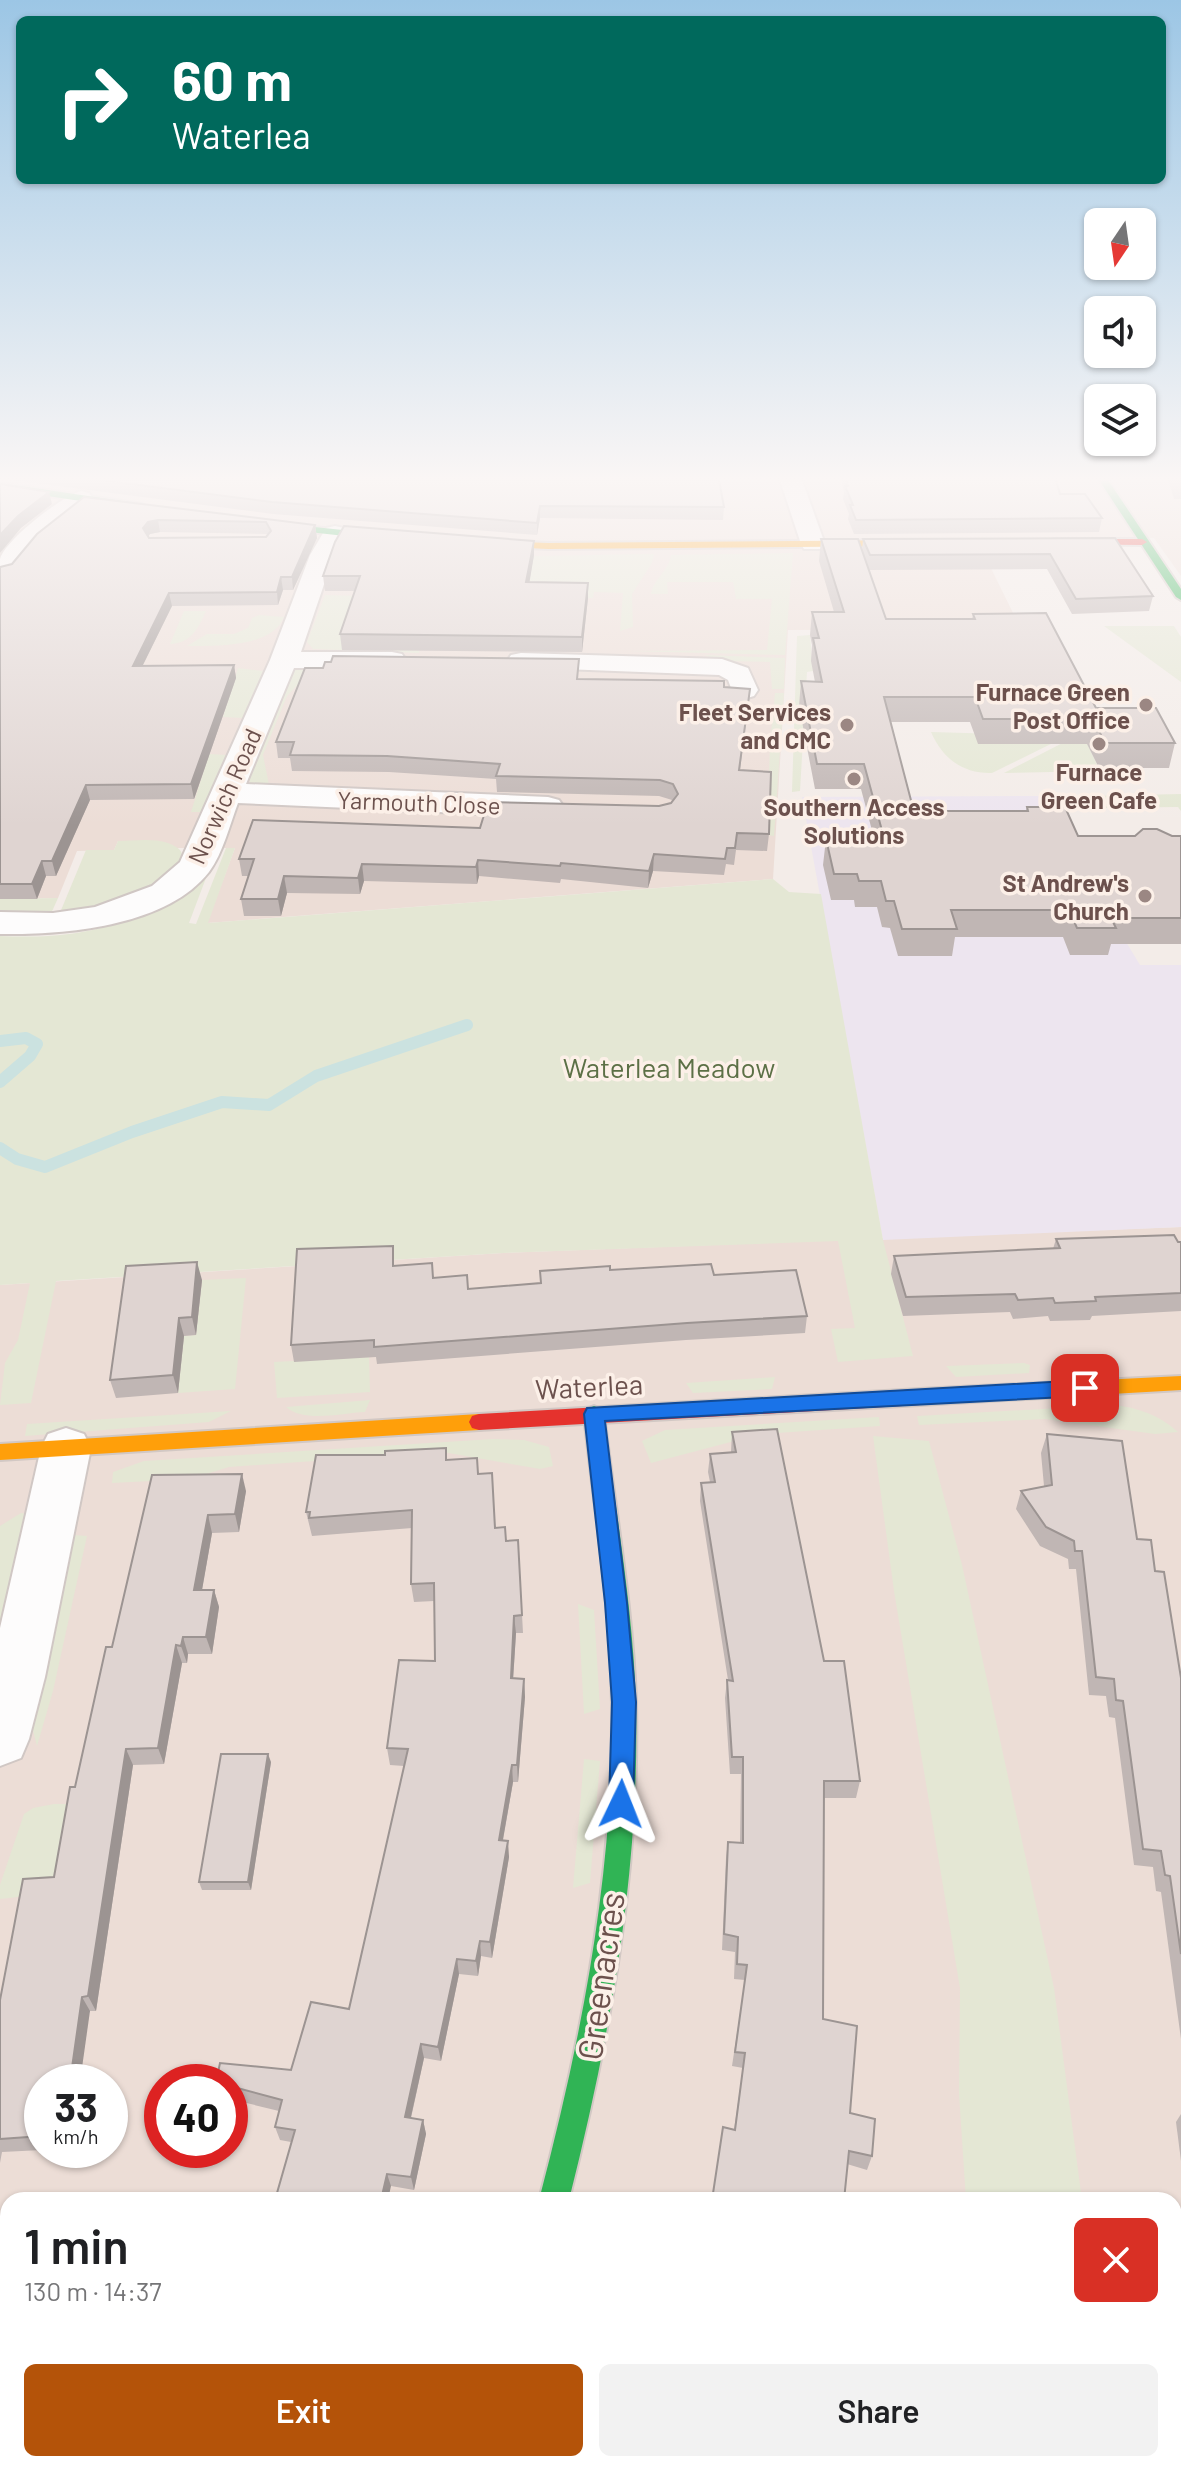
<!DOCTYPE html>
<meta charset="utf-8">
<style>
:root{--surface:#fff;--page:#f2f2f2;--text:#202124;--muted:#757577;--accent:#b45309}
body{margin:0;font-family:Barlow,sans-serif;background:var(--page);color:var(--text);height:100vh;display:flex;flex-direction:column;font-size:30px;white-space:nowrap}
*{box-sizing:border-box;margin:0}
p{font-size:26px;color:var(--muted)}
.icon{flex:none;width:44px;height:44px;fill:none;stroke:currentColor;stroke-width:2;stroke-linecap:round;stroke-linejoin:round}
.map{position:relative;flex:1;overflow:hidden}
.details{position:absolute;left:0px;top:2192px;width:1182px;height:280px;display:flex;flex-direction:column;background:var(--surface);border-radius:24px 24px 0 0;box-shadow:0 2px 6px #0004}
.details>*{flex:none}
.hud{position:absolute;left:16px;top:16px;width:1150px;height:168px;border-radius:12px;box-shadow:0 2px 6px #0004;background:#00695c;color:#fff;overflow:hidden}
.needle{width:52px;rotate:193deg}
.fabs{position:absolute;left:1084px;top:208px;display:grid;gap:16px}
.fabs a{display:grid;place-items:center;width:72px;height:72px;border-radius:12px;background:var(--surface);box-shadow:0 2px 6px #0004;font-size:40px}
.speed{position:absolute;left:24px;top:2064px;display:flex;gap:16px;font-size:40px;font-weight:700;text-align:center}
.speed>*{display:grid;place-content:center;width:104px;height:104px;border-radius:50%;background:var(--surface);box-shadow:0 2px 6px #0004;line-height:1}
.speed small{font-size:20px;font-weight:400}
.speed .limit{border:12px solid #d22;background:#fff;color:#111}
.pin{position:absolute;display:grid;place-items:center;width:68px;height:68px;color:#fff;margin:-34px;border-radius:16px;box-shadow:0 4px 12px #0006}
.me{position:absolute;width:88px;margin:-44px;rotate:2deg;stroke-linejoin:round;filter:drop-shadow(0 0 6px #0008)}
.turn{display:flex;align-items:center;gap:28px;height:168px;padding:0 24px;font-size:36px}
.turn .icon{width:104px;height:104px;stroke-width:2.5}
.turn b{display:block;font-size:56px;line-height:68px}
.round{display:grid;place-items:center;flex:none;width:84px;height:84px;border-radius:12px;background:var(--page)}
.headline{display:flex;align-items:center;justify-content:space-between;height:136px;padding:0 24px}
h1{font-size:48px;font-weight:600;line-height:60px}
.primary-button{display:flex;gap:16px;margin-top:auto;padding:16px 24px}
.primary-button a{flex:1;height:92px;border-radius:12px;background:var(--accent);color:#fff;font-size:32px;font-weight:600;line-height:92px;text-align:center}
.primary-button a+a{background:var(--page);color:var(--text)}
.map>svg:first-child{display:block}
.residential{fill:#ecddd6;fill-rule:evenodd}
.education{fill:#ede5ef}
.green{fill:#e4e7d4}
.lines{fill:none;stroke-linecap:round;stroke-linejoin:round}
.stream{stroke:#cbe2e0;stroke-width:12}
.street-casing{stroke:#d0c7c4;stroke-width:4}
.fast-casing{stroke:#d2c8c4;stroke-width:4}
.slow-casing{stroke:#d2c8c4;stroke-width:4}
.jam-casing{stroke:#d2c8c4;stroke-width:4}
.street{fill:#fdfcfc;fill-rule:evenodd}
.fast{fill:#30b455;fill-rule:evenodd}
.slow{fill:#ff9f0a;fill-rule:evenodd}
.jam{fill:#e5322d;fill-rule:evenodd}
.wall{fill:#c0b6b4;fill-rule:evenodd}
.shaded-wall{fill:#9c9492}
.building{fill:#dfd4d1;stroke:#9c9492;stroke-width:2;fill-rule:evenodd}
.route{fill:#1a73e8;stroke:#114b97;stroke-width:2}
.poi-dot{fill:#9b8783;stroke:#fcf0e8;stroke-width:3}
.labels{text-anchor:middle;dominant-baseline:central;stroke-width:7;stroke-linejoin:round;paint-order:stroke}
.far-poi-label{font-size:24px;font-weight:bold;fill:#6c514d;stroke:#fcf0e8;text-anchor:end}
.far-street-label{font-size:24px;fill:#6c514d;stroke:#fcf0e8}
.park-label{font-size:28px;fill:#5c7046;stroke:#fcf0e8}
.street-label{font-size:28px;fill:#6c514d;stroke:#fcf0e8}
.near-street-label{font-size:34px;fill:#6c514d;stroke:#fcf0e8}
</style>
<div class="map">
<svg width="1181" height="2472" viewBox="0 0 1181 2472">
<rect width="100%" height="100%" fill="#f3ece8"/>
<g class="residential">
<path d="M0 480H1181V576L1154 538H979L982 550 1021 629 788 630 773 879 207 923 235 848H176L156 841H118L114 850 77 851 58 898 0 899Z"/>
<path d="M1181 1227V2472H0V1285L503 1253ZM42 2082H110V2150H42ZM162 2082H230V2150H162ZM8 2200H1174V2464H8Z"/>
</g>
<path class="education" d="M1042 796 1060 833 1140 965H1181V1227L883 1240 802 797Z"/>
<g class="green">
<path d="M793 553 785 655 626 651 767 650 772 599H736L733 582H667L668 594H651C654 578 669 571 671 555Z"/>
<path d="M654 554 652 563 632 594 633 627 620 631 623 593 594 592 593 598 521 597 534 556Z"/>
<path d="M325 595 360 596 422 638 419 653 313 649 307 642Z"/>
<path d="M184 611H206C198 629 191 643 170 644Z"/>
<path d="M259 615 284 617C272 648 215 646 187 646L207 634H234L248 628 252 618Z"/>
<path d="M1104 626H1174L1181 637V682Z"/>
<path d="M810 635 813 671 807 672 800 791 792 792 797 636Z"/>
<path d="M704 655 785 658 784 689H772L770 662 724 661Z"/>
<path d="M316 666 287 696 263 755 269 785 265 790 251 785 247 773 283 680 294 668Z"/>
<path d="M238 668 263 671 243 718 223 717Z"/>
<path d="M775 693H784L774 836 767 835 770 743Z"/>
<path d="M931 732 1067 736 992 773C963 774 942 758 931 732Z"/>
<path d="M1082 733 1100 771 1004 773Z"/>
<path d="M209 754 227 755 203 812H191Z"/>
<path d="M1181 794V811L1178 807 1101 808 1093 803 1090 796Z"/>
<path d="M118 841C134 841 152 838 168 843 216 860 129 899 114 903 97 909 77 911 59 915L86 850H114Z"/>
<path d="M226 848H235L208 923 773 879 789 892 821 894 883 1240 913 1356 838 1362 831 1329 855 1328 838 1241 503 1253 56 1281 31 1403 0 1405 5 1363 18 1340 30 1283 0 1285V936C41 938 90 936 129 918 157 905 183 886 209 870L189 923 196 924Z"/>
<path d="M58 898 50 916 0 915V899Z"/>
<path d="M246 1278 235 1389 178 1393 184 1336 196 1335 202 1280Z"/>
<path d="M369 1357 370 1392 277 1398 274 1362Z"/>
<path d="M1024 1363 1030 1365 1029 1373 956 1377 946 1366Z"/>
<path d="M775 1377 772 1389 693 1393 686 1383Z"/>
<path d="M370 1400 365 1412C342 1413 304 1423 286 1407Z"/>
<path d="M1114 1405C1139 1408 1159 1415 1178 1432L1155 1434 1045 1419 919 1425 917 1416Z"/>
<path d="M231 1411 209 1422 25 1436 27 1424Z"/>
<path d="M879 1417 880 1426 761 1434 651 1463 642 1441 665 1430Z"/>
<path d="M873 1436 929 1441 962 1565 1054 1988 1082 2200H966L959 2094 960 1988 894 1591Z"/>
<path d="M493 1439 524 1440 549 1447 553 1466 540 1469 443 1452 229 1467 190 1479 112 1483 113 1472 144 1461Z"/>
<path d="M21 1513 29 1514 0 1645V1526Z"/>
<path d="M73 1535 87 1536 53 1691 37 1746 31 1723Z"/>
<path d="M578 1604 594 1610 600 1709 584 1714Z"/>
<path d="M584 1759 600 1761 590 1883 573 1888Z"/>
<path d="M54 1804H78L62 1892 0 1899V1885L24 1814 33 1808Z"/>
<path d="M905 2464H1040L1038 2472H904Z"/>
</g>
<g class="lines">
<g class="stream">
<path d="M0 1041 26 1038 37 1044 30 1056 0 1082"/>
<path d="M0 1148 17 1159 45 1167 132 1132 222 1102 269 1105 316 1076 467 1025"/>
</g>
<g class="street-casing">
<g id="street">
<path d="M780 480H802L825 544 822 549H804L801 544Z"/>
<path d="M81 491 89 493 93 498 89 503 38 544 13 575 0 578C0 572 0 564 0 559 5 540 62 496 81 491Z"/>
<path d="M335 526 344 528 347 533 334 555 301 652H392L402 654 406 660 402 666 392 668H294L246 784 548 797 559 800 564 807 559 814 548 817 238 803C230 824 223 853 209 872 166 927 64 935 0 934V912L53 913 95 907 152 886 180 862 270 660 310 555 326 528Z"/>
<path d="M521 653 722 659 748 668 758 690 754 696 744 699 734 696 728 680 719 675 511 667 507 661 511 655Z"/>
<path d="M66 1428 84 1434 91 1448 45 1677 29 1739 21 1758 0 1766V1628L41 1448 48 1434Z"/>
<path d="M433 2464H511L508 2472H430Z"/>
</g>
</g>
<g class="fast-casing">
<g id="fast">
<path d="M1099 480H1108L1181 589V600L1176 597Z"/>
<path d="M0 483 142 504 147 507 142 510 0 489Z"/>
<path d="M257 521 400 536 405 539 400 542 254 526 252 524Z"/>
<path d="M594 1406 601 1409 604 1414C615 1510 633 1606 636 1703 640 1872 610 2037 569 2200H539C582 2037 614 1872 612 1704 611 1607 594 1510 584 1414L587 1409Z"/>
</g>
</g>
<g class="slow-casing">
<g id="slow">
<path d="M473 540 548 543 924 540 929 543 924 546 548 549 469 545 468 543Z"/>
<path d="M1181 1376V1390L920 1405 913 1402 910 1397 913 1392 920 1389Z"/>
<path d="M479 1414 486 1416 489 1422 486 1428 479 1430 0 1460V1444Z"/>
</g>
</g>
<g class="jam-casing">
<g id="jam">
<path d="M1056 539H1142L1147 542 1142 545 1052 544V540Z"/>
<path d="M920 1389 927 1392 930 1397 927 1402 920 1405 479 1430 472 1428 469 1422 472 1416 479 1414Z"/>
</g>
</g>
<use href="#street" class="street"/>
<use href="#fast" class="fast"/>
<use href="#slow" class="slow"/>
<use href="#jam" class="jam"/>
</g>
<g class="wall">
<path d="M12 480H719L724 507 723 520 540 518 537 535 273 514Z"/>
<path d="M841 480H1056L1060 494 1102 518 1099 532 854 534 848 519 849 514 843 499 844 492Z"/>
<path d="M1168 480H1181V499H1174Z"/>
<path d="M84 497 315 525 317 538 293 590H283L278 605 172 606 143 665H234L236 678 194 799 90 800 56 876H46L37 899H0V567L12 564ZM160 532 268 534V535L266 537H148L150 534Z"/>
<path d="M1115 538 1153 596 1149 611 1072 614 1047 569 869 570 886 619H972L973 614 1096 708 1175 743 1169 768H1099L1087 744H978L970 722H891L913 808 929 811H1026L1027 807 1078 836H1181V944H1111L1108 955H1070L1063 937H955L952 956H898L890 928 882 927 877 907H855L854 900H831L823 865 826 839 874 838 861 789H815L799 706 801 681 815 682 811 661 812 645 810 635 812 612H834L819 561 821 539 862 551 863 539Z"/>
<path d="M534 555 529 582 588 583V598L582 652 342 650 340 634 355 591H325L323 576Z"/>
<path d="M579 679 724 687 748 705 740 770 769 834 767 851 736 850 734 865 726 864 724 875 653 871 648 888 561 879 560 883 479 876 477 884 364 881 360 894 287 893 281 916H244L241 899 248 876H242L239 859 659 806 671 803 672 800 659 796 497 792 496 779 389 772 292 771 290 758H278L276 742Z"/>
<path d="M1056 1239 1181 1242V1311L1092 1316 1090 1320 1050 1321 1048 1316 1013 1319 1010 1312 903 1316 891 1274 894 1256 1053 1249Z"/>
<path d="M432 1263 433 1278 468 1289 540 1283V1271L610 1270 714 1275 807 1316 805 1333 686 1340 377 1364 376 1357 294 1362 291 1345 395 1266Z"/>
<path d="M202 1280 196 1335 184 1336 178 1393 116 1398 110 1380Z"/>
<path d="M732 1432 824 1661 860 1781 856 1798H824L823 2019 850 2113 872 2156 867 2170 734 2130 743 2068 732 2066 745 1980 734 1979 735 1952 722 1950 726 1858 728 1842 740 1843 741 1774H730L725 1698 727 1680H728L700 1501 701 1483 710 1482 708 1472 710 1454 731 1452Z"/>
<path d="M1047 1434 1137 1539 1155 1571 1181 1678V2039L1161 1892 1156 1891 1153 1867 1134 1865 1115 1718 1109 1717 1106 1696 1089 1695 1076 1569H1069L1068 1559 1040 1546 1016 1509 1021 1491 1044 1486 1041 1453Z"/>
<path d="M447 1460 479 1474 495 1528 506 1541 518 1540 523 1633H516L513 1679H524L525 1697 518 1782H513L503 1840 509 1857 492 1958 481 1956 478 1976 459 1974 441 2061 424 2058 411 2118 423 2120 426 2134 414 2190 391 2186 291 2142 280 2140 275 2127 279 2111 230 2099V2082L291 2070 349 2009 404 1766 390 1765 387 1748 435 1661 434 1601 414 1602 411 1584 412 1528 312 1536 306 1512Z"/>
<path d="M152 1475 246 1491 239 1532 212 1533 202 1590H214L219 1607 212 1654H188L187 1663H182L164 1764 133 1765 96 2011H90L42 2082V2150L2 2152 0 2163V2000L54 1877 75 1787 112 1647Z"/>
<path d="M271 1762 251 1890H202L199 1882Z"/>
<path d="M1181 2114V2161L1176 2122Z"/>
<path d="M1178 2251H1181V2344L1177 2343 1174 2318V2256Z"/>
</g>
<g class="shaded-wall">
<path d="M49 492 52 504 21 528 0 553V535L18 516Z"/>
<path d="M540 506V518L537 535V523Z"/>
<path d="M158 520 160 532 150 534 145 540 143 528 148 522Z"/>
<path d="M315 525 317 538 293 590 292 577Z"/>
<path d="M534 541V555L527 597 526 582Z"/>
<path d="M281 577 283 590 278 605 277 592Z"/>
<path d="M588 583V598L582 652V637Z"/>
<path d="M169 593 172 606 136 679 133 666Z"/>
<path d="M234 665 236 678 194 799 191 784Z"/>
<path d="M86 785 90 800 56 876 52 861Z"/>
<path d="M654 854 653 871 648 888 649 871Z"/>
<path d="M478 860 479 876 477 884 476 867Z"/>
<path d="M42 861 46 876 37 899 32 884Z"/>
<path d="M362 864 364 881 360 894 358 878Z"/>
<path d="M284 876 287 893 281 916 278 899Z"/>
<path d="M197 1262 202 1280 196 1335 192 1317Z"/>
<path d="M179 1318 184 1336 178 1393 173 1375Z"/>
<path d="M242 1474 246 1491 239 1532 235 1514Z"/>
<path d="M208 1515 212 1533 199 1607 194 1590Z"/>
<path d="M214 1590 219 1607 212 1654 206 1637Z"/>
<path d="M514 1616 516 1633 512 1696 511 1678Z"/>
<path d="M183 1637 188 1654 187 1663 181 1646Z"/>
<path d="M176 1645 182 1663 164 1764 158 1748Z"/>
<path d="M524 1679 525 1697 518 1782 517 1765Z"/>
<path d="M126 1749 133 1765 96 2011 88 1996Z"/>
<path d="M268 1754 271 1762 251 1890 248 1882Z"/>
<path d="M512 1765 513 1782 500 1856 499 1840Z"/>
<path d="M508 1841 509 1857 492 1958 490 1942Z"/>
<path d="M480 1941 481 1956 478 1976 476 1961Z"/>
<path d="M457 1959 459 1974 441 2061 438 2047Z"/>
<path d="M82 1997 90 2011 80 2082H70Z"/>
<path d="M421 2044 424 2058 408 2130 405 2117Z"/>
<path d="M423 2120 426 2134 414 2190 411 2177Z"/>
<path d="M387 2174 391 2186 388 2200H381Z"/>
<path d="M259 2464H267L265 2472H257Z"/>
</g>
<g class="building">
<path d="M100 480H719L724 507 540 506 537 523 272 502Z"/>
<path d="M846 480H1056L1060 494H1085L1102 518 856 520 850 505H853L845 486H848Z"/>
<path d="M0 484 49 492 18 516 0 535Z"/>
<path d="M84 497 315 525 292 577H281L277 592 169 593 133 666 234 665 191 784 86 785 52 861H42L32 884H0V567L12 564 37 534ZM158 520 266 522 271 531 266 537 149 538 143 528 148 522Z"/>
<path d="M344 526 534 541 526 582 588 583 582 637 340 634 360 576H323L335 542Z"/>
<path d="M1115 538 1153 596 1076 599 1050 554 870 555 863 539Z"/>
<path d="M821 539H858L886 619H975L973 614 1046 613 1096 708H1156L1175 743H1105L1093 719H983L975 697H884L913 808H928L929 811H1028L1027 807H1065L1078 836H1135L1143 829H1157L1172 836H1181V918H1111L1116 928H1077L1069 910H951L957 929H902L894 901H886L881 881H859L857 874H834L826 839 884 838 864 764H817L801 681 822 682 813 638H819L812 612H844Z"/>
<path d="M333 656 579 659 577 679 724 681V687L750 689 739 770 771 772 769 834 737 833 735 848H727L725 859 654 854 649 871 561 863 560 866 478 860 476 867 362 864 358 878 284 876 278 899H241L254 859H239L253 820 480 828 488 802 659 806 671 803 678 794 673 784 660 780 496 776 500 764 387 756 290 755 294 742H276L305 668H323L325 662H331Z"/>
<path d="M1174 1235 1178 1242H1181V1293L1095 1297 1096 1301 1055 1303 1053 1298 1018 1300 1015 1294 906 1297 894 1256 1060 1248 1056 1239Z"/>
<path d="M393 1246V1266L432 1263 433 1278 467 1275 468 1289 541 1283 540 1271 610 1266V1270L711 1264 714 1275 796 1270 807 1316 687 1323 374 1347V1340L291 1345 297 1249Z"/>
<path d="M197 1262 192 1317 179 1318 173 1375 110 1380 126 1266Z"/>
<path d="M777 1429 824 1661H844L860 1781H824L823 2019 857 2026 850 2113 875 2119 872 2156 849 2151 844 2200H712L723 2127 735 2130 745 2053 735 2052 747 1965 737 1964 738 1937 724 1934 728 1842 743 1843V1757H732L727 1680 733 1681 701 1483 715 1482 710 1454 736 1452 732 1432Z"/>
<path d="M1047 1434 1122 1441 1137 1539 1151 1540 1155 1571 1164 1572 1181 1678V1954L1170 1876 1165 1875 1161 1851 1143 1849 1123 1701 1116 1700 1114 1679 1096 1677 1082 1551H1075L1074 1541 1046 1527 1021 1491 1052 1485Z"/>
<path d="M446 1448V1460L477 1458 478 1474 492 1473 495 1528 505 1527 506 1541 518 1540 522 1615 514 1616 511 1678 524 1679 517 1765H512L499 1840 508 1841 490 1942 480 1941 476 1961 457 1959 438 2047 421 2044 405 2117 423 2120 411 2177 387 2174 381 2200H275L295 2130 275 2127 282 2100 230 2086V2082H216L220 2063 291 2070 311 2002 349 2009 408 1749 387 1748 399 1660 435 1661 434 1583 411 1584 412 1510 309 1518 310 1512H306L316 1455H385V1451Z"/>
<path d="M242 1474 235 1514 208 1515 194 1590H214L206 1637H183L181 1646 176 1645 158 1748 126 1749 88 1996 82 1997 70 2082H42V2136L0 2139V2000L23 1879 54 1877 70 1787H75L106 1647H112L152 1475Z"/>
<path d="M221 1754H268L248 1882H199Z"/>
<path d="M1178 2251H1181V2273Z"/>
<path d="M139 2464H259L257 2472H137Z"/>
<path d="M649 2464H774V2472H648Z"/>
</g>
<linearGradient id="sky" x2="0" y2="1"><stop stop-color="#9cc6e5"/><stop offset="0.58" stop-color="#faf6f5"/><stop offset="1" stop-color="#faf6f5" stop-opacity="0"/></linearGradient>
<rect width="1181" height="826" fill="url(#sky)"/>
<path class="route" d="M1085 1380 1092 1383 1095 1388 1092 1393 1085 1396 605 1421 627 1603 636 1702 633 1804 630 1813 621 1816 612 1813 609 1804 612 1702 605 1603 584 1414 587 1408Z"/>
<g class="poi-dot">
<circle cx="1146" cy="705" r="8"/>
<circle cx="847" cy="725" r="8"/>
<circle cx="1099" cy="744" r="8"/>
<circle cx="854" cy="779" r="8"/>
<circle cx="1145" cy="896" r="8"/>
</g>
<g class="labels">
<g class="far-poi-label">
<text x="1130" y="691">Furnace Green<tspan x="1130" dy="28">Post Office</tspan></text>
<text x="831" y="711">Fleet Services<tspan x="831" dy="28">and CMC</tspan></text>
<text x="1099" y="771" text-anchor="middle">Furnace<tspan x="1099" dy="28">Green Cafe</tspan></text>
<text x="854" y="806" text-anchor="middle">Southern Access<tspan x="854" dy="28">Solutions</tspan></text>
<text x="1129" y="882">St Andrew's<tspan x="1129" dy="28">Church</tspan></text>
</g>
<g class="far-street-label">
<text transform="translate(224 796) rotate(-66)">Norwich Road</text>
<text transform="translate(419 802) rotate(2)">Yarmouth Close</text>
</g>
<g class="park-label">
<text x="669" y="1067">Waterlea Meadow</text>
</g>
<g class="street-label">
<text transform="translate(589 1386) rotate(-3)">Waterlea</text>
</g>
<g class="near-street-label">
<text transform="translate(600 1976) rotate(-82)">Greenacres</text>
</g>
</g>
</svg>
<div class="fabs">
<a><svg class="needle" viewBox="-14 -14 28 28"><path d="M0-13l5 13h-10z" fill="#e53935"/><path d="M0 13l5-13h-10z" fill="#757577"/></svg></a>
<a><svg class="icon" aria-label="sound" viewBox="0 0 24 24"><path d="M4 9h4l5-4v14l-5-4H4zM17 9q2 3 0 6"/></svg></a>
<a><svg class="icon" aria-label="layers" viewBox="0 0 24 24"><path d="M12 4l9 5-9 5-9-5zM3 14l9 5 9-5"/></svg></a>
</div>
<div class="speed"><div>33<small>km/h</small></div><div class="limit">40</div></div>
<div class="pin" style="left:1085px;top:1388px;background:#d93025"><svg class="icon" aria-label="arrive" viewBox="0 0 24 24"><path d="M6 21V4h12l-3 4 3 4H6"/></svg></div>
<svg class="me" style="left:621px;top:1804px" viewBox="-20 -20 40 40"><path d="M0-17L14 15 0 8-14 15z" fill="#1a73e8" stroke="#fff" stroke-width="4"/></svg>
<div class="hud">
<div class="turn"><svg class="icon" aria-label="right" viewBox="0 0 24 24"><path d="M7 20v-9h11M14 6l5 5-5 5"/></svg><div><b>60 m</b>Waterlea</div></div>
</div>
<section class="details">
<div class="headline"><div><h1>1 min</h1><p>130 m · 14:37</p></div><a class="round" style="background:#d93025;color:#fff"><svg class="icon" aria-label="close" viewBox="0 0 24 24"><path d="M6 6l12 12M18 6L6 18"/></svg></a></div>
<div class="primary-button"><a>Exit</a><a>Share</a></div>
</section>
</div>
